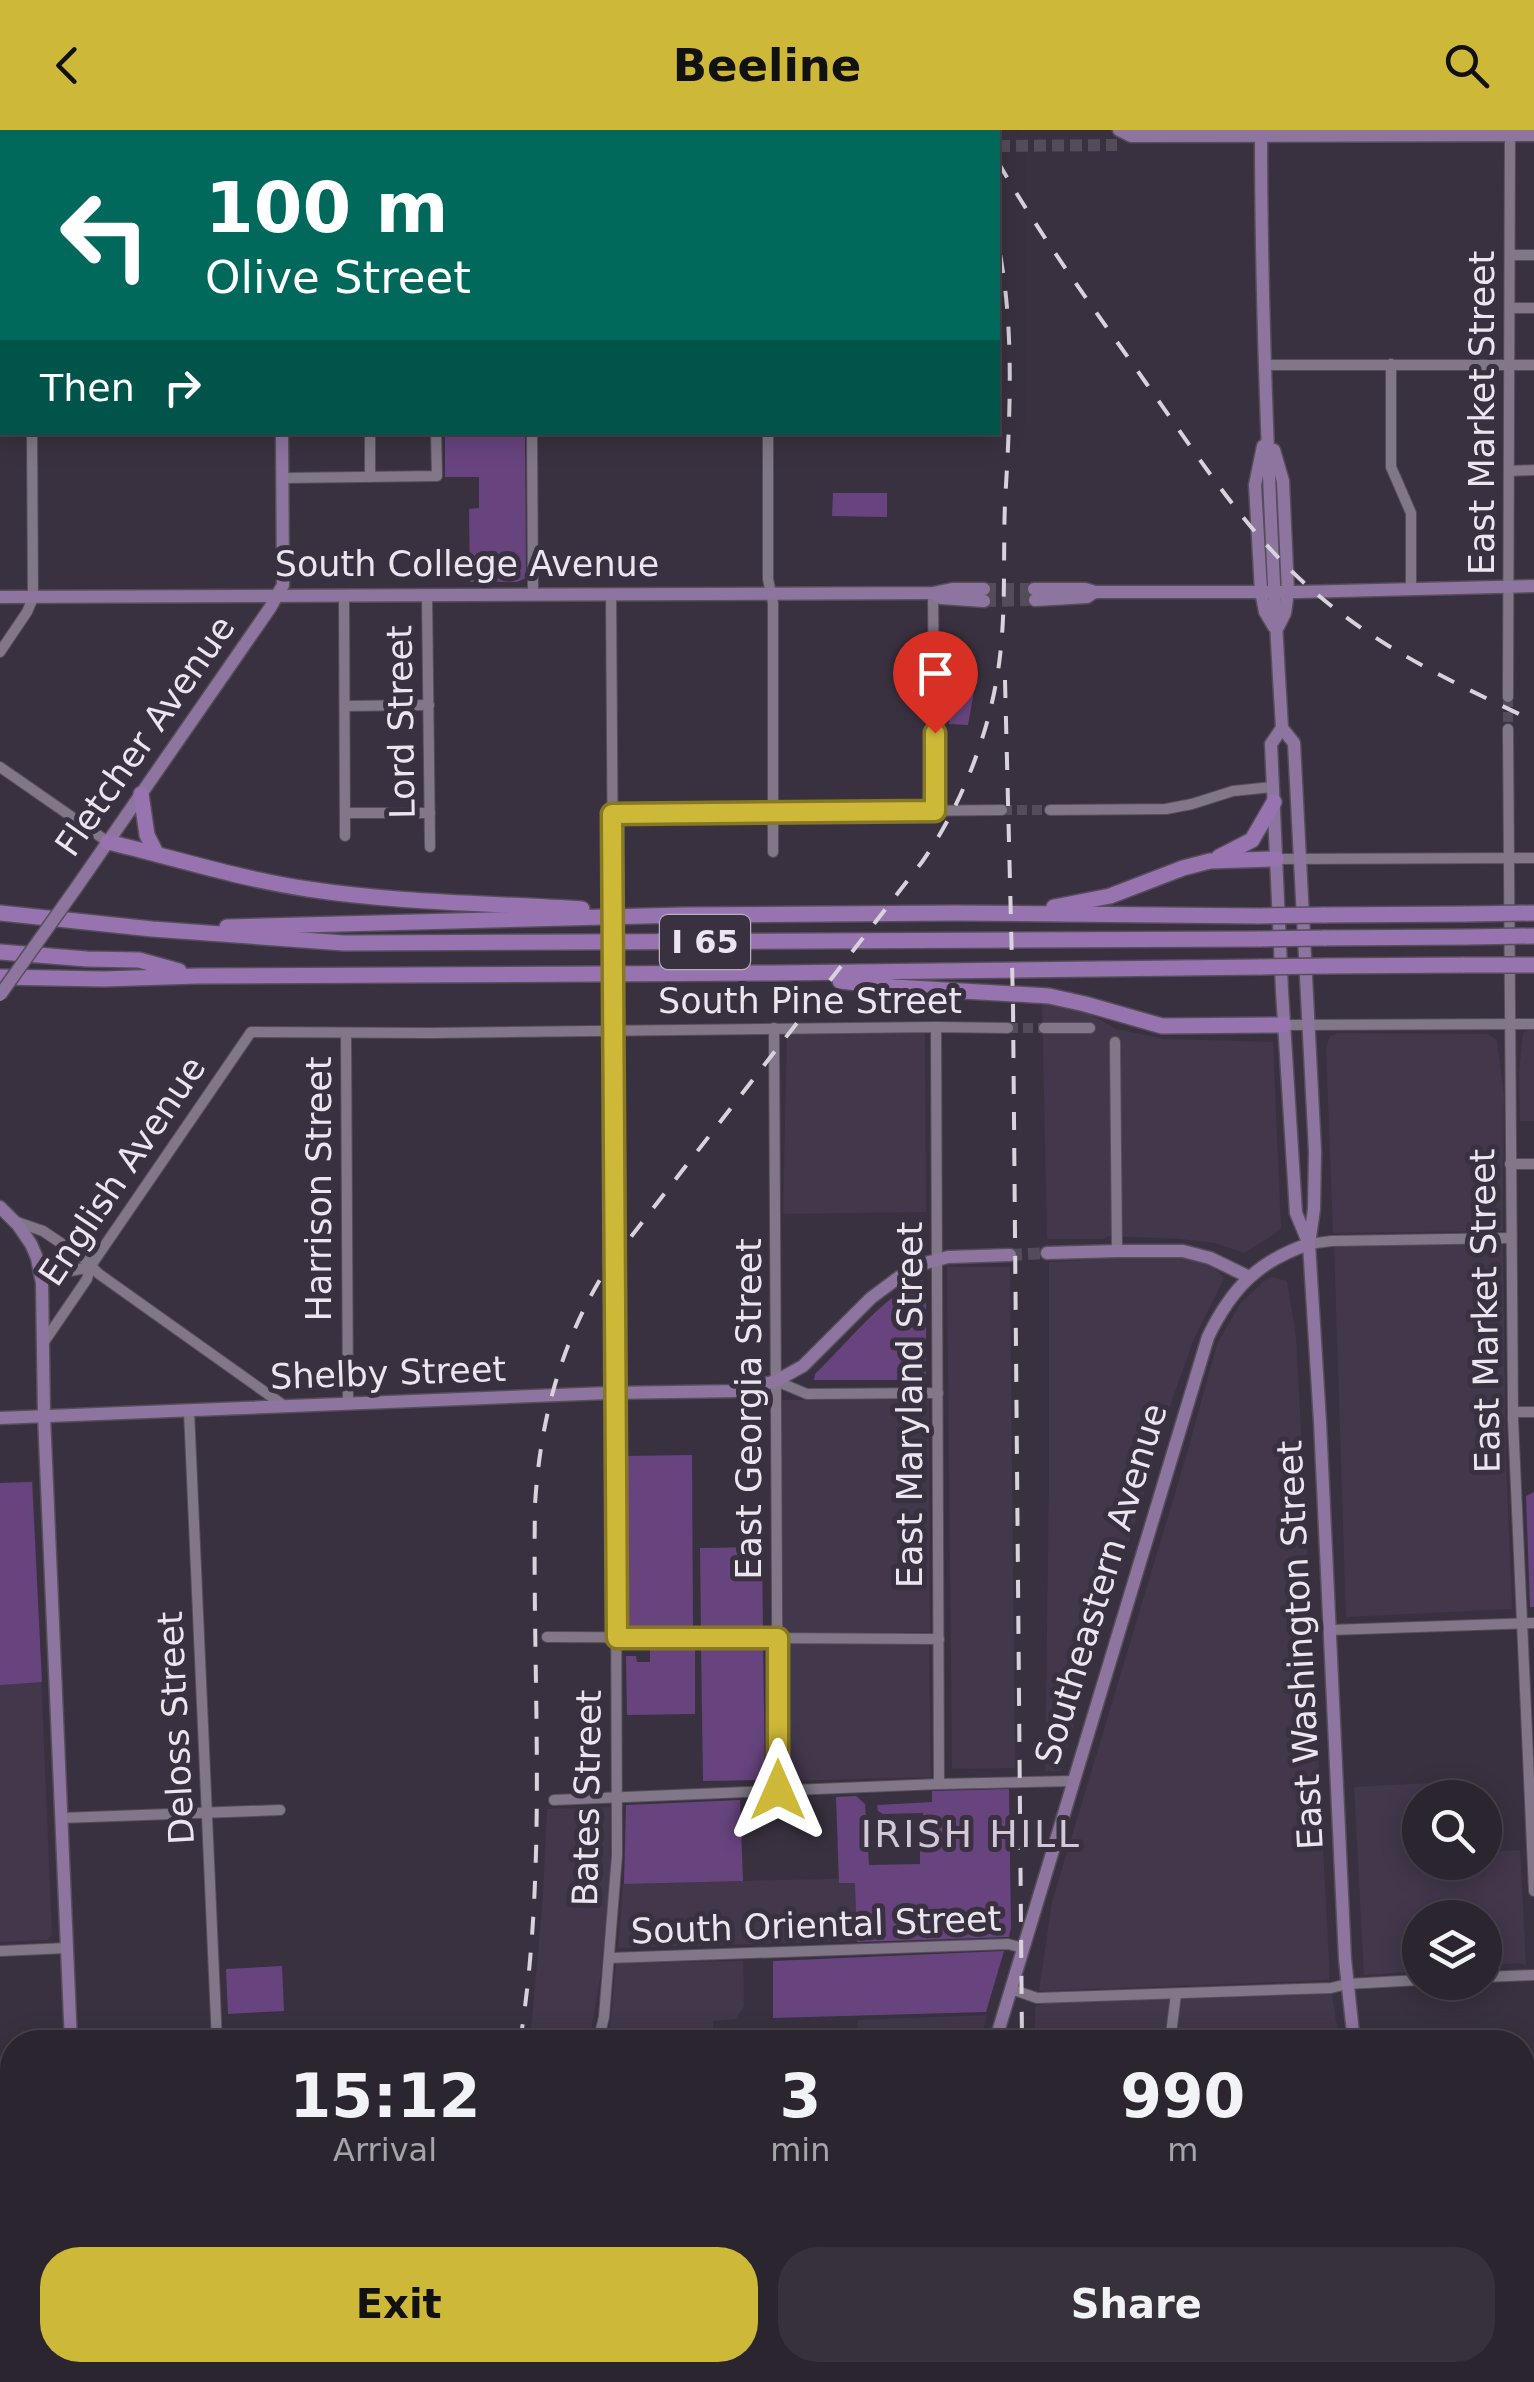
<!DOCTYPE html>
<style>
:root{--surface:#2b252f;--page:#37313b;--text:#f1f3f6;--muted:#a6a5aa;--line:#47424b;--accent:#ceb837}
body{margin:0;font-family:"DejaVu Sans",sans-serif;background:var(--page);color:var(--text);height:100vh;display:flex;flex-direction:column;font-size:38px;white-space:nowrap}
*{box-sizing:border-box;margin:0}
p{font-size:32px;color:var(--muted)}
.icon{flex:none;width:55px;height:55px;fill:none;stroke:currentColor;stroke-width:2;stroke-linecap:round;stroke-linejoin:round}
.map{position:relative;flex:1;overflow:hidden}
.side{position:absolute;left:0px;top:1900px;width:1535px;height:352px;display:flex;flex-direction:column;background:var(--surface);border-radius:40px 40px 0 0;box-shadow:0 5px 25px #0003,0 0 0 2px var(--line)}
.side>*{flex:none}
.banner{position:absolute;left:0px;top:0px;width:1000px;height:305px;box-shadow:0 5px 25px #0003,0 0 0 2px var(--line);background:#00695c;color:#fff;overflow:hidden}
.tools{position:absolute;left:1402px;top:1650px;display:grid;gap:20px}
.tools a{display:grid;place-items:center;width:100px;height:100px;border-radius:50%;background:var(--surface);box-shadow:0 5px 25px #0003,0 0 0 2px var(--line);font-size:50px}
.pin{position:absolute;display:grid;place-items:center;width:85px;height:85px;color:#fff;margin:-102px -42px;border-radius:50% 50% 50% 0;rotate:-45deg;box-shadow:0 0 10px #0007}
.pin .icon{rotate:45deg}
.me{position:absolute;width:110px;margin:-55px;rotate:0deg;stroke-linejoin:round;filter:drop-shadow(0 0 8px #0008)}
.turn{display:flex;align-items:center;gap:35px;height:210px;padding:0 40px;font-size:45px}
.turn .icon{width:130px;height:130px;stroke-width:2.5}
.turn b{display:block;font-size:70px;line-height:85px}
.then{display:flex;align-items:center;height:95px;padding:0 40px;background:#0003;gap:20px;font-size:38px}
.eta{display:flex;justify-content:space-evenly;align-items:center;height:170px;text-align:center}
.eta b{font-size:60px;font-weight:600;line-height:70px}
.action{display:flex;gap:20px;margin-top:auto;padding:20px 40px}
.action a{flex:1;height:115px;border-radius:40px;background:var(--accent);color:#111;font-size:40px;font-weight:600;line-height:115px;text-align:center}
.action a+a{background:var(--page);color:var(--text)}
header{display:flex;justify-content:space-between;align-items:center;height:130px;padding:0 40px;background:var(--accent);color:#111;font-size:45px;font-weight:600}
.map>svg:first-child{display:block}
.built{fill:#43374b}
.green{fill:#67447e}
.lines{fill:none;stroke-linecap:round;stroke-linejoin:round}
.minor-tunnel{stroke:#544c59;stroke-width:10;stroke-dasharray:10 5;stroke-linecap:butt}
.major-tunnel{stroke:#544c59;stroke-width:12;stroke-dasharray:12 6;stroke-linecap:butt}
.minor-casing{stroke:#554e5a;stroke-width:12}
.major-casing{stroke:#554e5a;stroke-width:15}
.highway-casing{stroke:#554e5a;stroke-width:18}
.minor{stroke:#817788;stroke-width:10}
.major{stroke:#8e75a0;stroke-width:12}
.highway{stroke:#9773b0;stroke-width:15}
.rail{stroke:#d7d2db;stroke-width:4;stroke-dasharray:18 18;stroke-linecap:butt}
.minor-bridge-casing{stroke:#554e5a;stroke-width:12;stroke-linecap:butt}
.major-bridge-casing{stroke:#554e5a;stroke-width:15;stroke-linecap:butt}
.highway-bridge-casing{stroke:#554e5a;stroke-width:18;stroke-linecap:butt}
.minor-bridge{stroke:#817788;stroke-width:10}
.major-bridge{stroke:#8e75a0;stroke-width:12}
.highway-bridge{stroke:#9773b0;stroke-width:15}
.route-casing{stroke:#867824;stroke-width:25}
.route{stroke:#ceb837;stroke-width:18}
.labels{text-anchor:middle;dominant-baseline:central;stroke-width:10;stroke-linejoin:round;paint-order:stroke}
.shield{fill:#39313f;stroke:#b5afba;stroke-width:2.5}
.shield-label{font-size:32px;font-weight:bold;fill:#eae5ee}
.street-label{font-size:35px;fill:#eae5ee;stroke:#39313f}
.neighbourhood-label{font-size:38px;letter-spacing:2.5px;fill:#d2c8da;stroke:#39313f}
</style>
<header><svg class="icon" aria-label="back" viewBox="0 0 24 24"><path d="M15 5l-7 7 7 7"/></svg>Beeline<svg class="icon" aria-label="search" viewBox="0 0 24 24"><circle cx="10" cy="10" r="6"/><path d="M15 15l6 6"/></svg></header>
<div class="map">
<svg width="1534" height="2252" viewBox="0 0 1534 2252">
<rect width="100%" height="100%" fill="#39313f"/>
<g class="built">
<path d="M1042 870 1088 883 1116 899 1165 909 1273 912 1281 1098 1272 1106 1244 1123 1215 1113 1180 1109 1109 1106 1103 1109H1047Z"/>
<path d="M1534 898V991H1520L1519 941 1523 903Z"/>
<path d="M787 902H925L926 1082 783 1084Z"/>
<path d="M1338 903 1488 904 1497 910 1504 965 1503 1101 1333 1103 1326 917 1330 906Z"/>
<path d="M1503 1114 1506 1328 1512 1479 1346 1487 1334 1115Z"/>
<path d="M1156 1126 1195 1129 1211 1135 1224 1148 1193 1211 1170 1276 1060 1641H1045L1049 1358V1132Z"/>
<path d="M1010 1137 1015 1638 952 1639 947 1137Z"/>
<path d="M1272 1147 1287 1151 1296 1206 1330 1850 1039 1861 1052 1772 1186 1327 1217 1214 1240 1174 1264 1151Z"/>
<path d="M782 1270H929L930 1502 783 1503Z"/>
<path d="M33 1351 52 1805 47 1810 0 1812V1353Z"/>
<path d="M929 1512 931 1647 785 1651V1514Z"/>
<path d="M1446 1652 1451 1667 1420 1668V1732H1485V1722L1520 1720 1526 1835 1517 1833 1485 1836V1788H1420V1841L1364 1845 1354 1657Z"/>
<path d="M611 1677 610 1747 601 1843 589 1912H530L543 1765 547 1679Z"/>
<path d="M858 1748 862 1811 618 1818 623 1754Z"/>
<path d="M743 1831 744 1876 736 1889 713 1891V1912H605L611 1889 616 1833Z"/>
<path d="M1332 1864 1339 1912H1035V1876L1049 1873Z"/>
<path d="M987 1885 980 1912H858V1890Z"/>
<path d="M1152 2240H1379L1381 2252H1152Z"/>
<path d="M1413 2240H1511V2252H1415Z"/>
</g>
<g class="green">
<path d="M445 303H525L526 448 517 452H470L469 379 479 378V347H445Z"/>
<path d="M833 363H887V387L832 386Z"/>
<path d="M974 561 968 595 949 594 950 570Z"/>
<path d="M922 1150 926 1154V1247L923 1250H814L815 1244C848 1213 880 1168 922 1150Z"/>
<path d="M692 1325 693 1501H626L624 1326Z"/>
<path d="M32 1352 42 1552 0 1555V1353Z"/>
<path d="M1534 1362V1477H1530L1526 1366Z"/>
<path d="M762 1417 763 1502H701L700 1418Z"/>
<path d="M763 1512 765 1650 703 1651 701 1513Z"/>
<path d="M650 1513H695V1584L627 1585 626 1526H636L637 1532H650Z"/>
<path d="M1009 1659 1011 1798 1009 1807 857 1812 855 1753H839L836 1667 856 1666 865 1674 869 1735 920 1734V1710H935L934 1698H924L923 1683 883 1684 878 1681 877 1675 932 1672V1661Z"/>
<path d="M740 1670 743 1751 624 1754 626 1675Z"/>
<path d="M1004 1821 986 1882 773 1888V1831Z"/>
<path d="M282 1836 284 1881 228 1884 226 1839Z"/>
<path d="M632 2240H718L719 2252H633Z"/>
<path d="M913 2240H1018V2252H910Z"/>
<path d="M1075 2240H1138V2252H1076Z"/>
</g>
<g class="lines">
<g class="minor-tunnel">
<path d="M1508 567V599"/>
<path d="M1002 680H1050"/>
<path d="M1008 898H1044"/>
</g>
<g class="major-tunnel">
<path d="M998 16 1117 15"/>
<path d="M984 459H1034"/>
<path d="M984 471 1035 470"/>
<path d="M1010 1125 1047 1123"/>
</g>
<g class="minor-casing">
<g id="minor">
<path d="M285 2 288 0"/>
<path d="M1510 125H1534"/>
<path d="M1510 178H1534"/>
<path d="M1391 234V337L1411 383V458"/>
<path d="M1264 235H1534"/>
<path d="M0 244 2 242"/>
<path d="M532 302 533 465"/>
<path d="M768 302V449L773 473V722"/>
<path d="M1509 341 1534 340"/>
<path d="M370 347V302"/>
<path d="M283 348 437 346 436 302"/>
<path d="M933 463 935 681"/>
<path d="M611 464 613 754"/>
<path d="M344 465 345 706"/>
<path d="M427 465 430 717"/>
<path d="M0 522 27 482 33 468 32 302"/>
<path d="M1508 567 1510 0"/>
<path d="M345 576 429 575"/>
<path d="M1508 599 1513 1290 1534 1761"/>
<path d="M0 637 108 712"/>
<path d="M1050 680 1166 679 1192 674 1233 661 1273 657"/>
<path d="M345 683H430"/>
<path d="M613 684 1002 680"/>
<path d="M1276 729 1534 728"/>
<path d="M1284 895 1534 894"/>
<path d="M936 897 939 1654"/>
<path d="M774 898 778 1660"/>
<path d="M1044 898H1090"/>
<path d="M346 903 348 1274"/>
<path d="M1115 912 1117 1121"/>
<path d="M1510 1034H1534"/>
<path d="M17 1092 43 1101 83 1128 99 1144 286 1277"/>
<path d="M1309 1114 1331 1111 1510 1108"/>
<path d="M41 1147 90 1137"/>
<path d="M44 1212 87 1149 90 1137 251 902 431 903 936 897 1008 898"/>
<path d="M776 1251 807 1264 938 1263"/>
<path d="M189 1281 217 1912"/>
<path d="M1513 1282H1534"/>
<path d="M1330 1500 1534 1493"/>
<path d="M547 1507 939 1509"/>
<path d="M554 1670 939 1654 1073 1651"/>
<path d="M61 1688 280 1680"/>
<path d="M0 1821 67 1818"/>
<path d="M609 1828 1008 1814 1023 1818"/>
<path d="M1485 1847 1534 1845"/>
<path d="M1011 1859 1037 1868 1331 1858 1347 1854 1420 1850"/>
<path d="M598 1912 604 1887 617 1725 614 874"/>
<path d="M1170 1912 1176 1864"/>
<path d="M1522 2095H1534"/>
<path d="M0 2097H12"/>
<path d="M1522 2182H1534"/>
<path d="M232 2240V2252"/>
<path d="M1144 2240 1145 2252"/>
<path d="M508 2252 511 2240"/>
</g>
</g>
<g class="major-casing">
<g id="major">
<path d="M279 0V2"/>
<path d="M1119 0 1131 6 1534 5"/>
<path d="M1261 0C1261 200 1270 399 1282 598L1294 613 1315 1021 1314 1079 1309 1114 1320 1292 1345 1829 1354 1912"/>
<path d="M926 2 933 0"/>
<path d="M0 8H2"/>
<path d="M1263 316 1255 355 1261 461 1265 482 1274 497"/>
<path d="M1274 320 1283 351 1288 462 1285 483 1278 497"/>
<path d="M1034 459H1085L1095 462H1299L1534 456"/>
<path d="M935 464 941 468 984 471"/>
<path d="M0 467 933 463 952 459H984"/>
<path d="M1035 470 1087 467 1093 463"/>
<path d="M1282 598 1271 614 1282 861 1296 1083 1308 1112"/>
<path d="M76 758 270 478 283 455 282 302"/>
<path d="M0 1077 18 1095 31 1114 37 1128 42 1153 44 1286 71 1912"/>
<path d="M1047 1123 1117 1121H1183L1210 1128 1249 1147"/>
<path d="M0 1288 608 1263 739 1261 776 1251 803 1236 871 1168 906 1142 926 1133 948 1127 1010 1125"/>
<path d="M995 1912 1208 1207C1231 1159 1258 1131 1309 1114"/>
<path d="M85 2240V2252"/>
<path d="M1396 2240 1398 2252"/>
<path d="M893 2252 897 2240"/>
</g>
</g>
<g class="highway-casing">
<g id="highway">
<path d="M141 664 147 705 156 723"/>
<path d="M108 712C175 728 240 749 308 759 399 773 490 773 582 779"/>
<path d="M1219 727 1252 710 1274 672"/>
<path d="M1054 777 1110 766 1183 738 1210 731 1276 729"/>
<path d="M0 783 152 799 344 813 1260 809"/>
<path d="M1323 785 1466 784"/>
<path d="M227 797 683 785 955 783 1258 786"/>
<path d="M1324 808 1467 807"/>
<path d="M0 822 87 829 139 830 179 841"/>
<path d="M1326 836 1464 835"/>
<path d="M0 847 103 849 197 846 776 843 1261 837"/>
<path d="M840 851 894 857 1049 866 1085 874 1162 896 1284 895"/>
</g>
</g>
<use href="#minor" class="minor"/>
<use href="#major" class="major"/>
<use href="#highway" class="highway"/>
<g class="rail">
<path d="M972 0 974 2"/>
<path d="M998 32C1042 109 1095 180 1146 253 1200 329 1251 411 1324 470 1387 522 1460 556 1534 591"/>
<path d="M1005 550 1013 874 1022 1912"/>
<path d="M520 1912C548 1735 532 1554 535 1375 540 1289 562 1208 609 1135L922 732C963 674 992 597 1000 526 1006 475 1003 424 1005 373 1010 286 1015 198 998 113"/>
<path d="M1025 2240V2252"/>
<path d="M422 2252 428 2240"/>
</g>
<g class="minor-bridge-casing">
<path id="minor-bridge" d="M613 754 614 874"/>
</g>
<g class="major-bridge-casing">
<path id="major-bridge" d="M0 865 76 758"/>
</g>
<g class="highway-bridge-casing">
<g id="highway-bridge">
<path d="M1466 784 1534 783"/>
<path d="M1258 786 1323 785"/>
<path d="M1467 807 1534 806"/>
<path d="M1260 809 1324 808"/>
<path d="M1464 835H1534"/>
<path d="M1261 837 1326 836"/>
</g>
</g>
<use href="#minor-bridge" class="minor-bridge"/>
<use href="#major-bridge" class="major-bridge"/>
<use href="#highway-bridge" class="highway-bridge"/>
</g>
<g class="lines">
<g class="route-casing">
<path id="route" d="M778 1660V1508H617L612 684 935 681V603"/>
</g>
<use href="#route" class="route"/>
</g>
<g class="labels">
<rect class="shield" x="660" y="785" width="90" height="54" rx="8"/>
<g class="shield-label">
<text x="705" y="812">I 65</text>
</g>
<g class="street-label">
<text transform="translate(1482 283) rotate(-90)">East Market Street</text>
<text x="467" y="434">South College Avenue</text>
<text transform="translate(401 592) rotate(-91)">Lord Street</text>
<text transform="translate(145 606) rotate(-55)">Fletcher Avenue</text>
<text x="810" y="871">South Pine Street</text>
<text transform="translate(122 1041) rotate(-56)">English Avenue</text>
<text transform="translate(319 1059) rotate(-90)">Harrison Street</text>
<text transform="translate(1485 1181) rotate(-91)">East Market Street</text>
<text transform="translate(388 1243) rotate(-2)">Shelby Street</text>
<text transform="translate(910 1275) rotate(-90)">East Maryland Street</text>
<text transform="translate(749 1279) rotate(-90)">East Georgia Street</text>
<text transform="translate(1101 1454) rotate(-73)">Southeastern Avenue</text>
<text transform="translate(1300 1515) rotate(-93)">East Washington Street</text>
<text transform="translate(176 1598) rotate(-93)">Deloss Street</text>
<text transform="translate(587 1668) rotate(-89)">Bates Street</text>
<text transform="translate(816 1795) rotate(-2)">South Oriental Street</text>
</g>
<g class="neighbourhood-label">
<text x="971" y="1704">IRISH HILL</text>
</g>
</g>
</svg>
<div class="tools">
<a><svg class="icon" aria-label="search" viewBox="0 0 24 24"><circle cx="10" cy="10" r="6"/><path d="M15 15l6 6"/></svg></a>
<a><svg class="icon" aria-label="layers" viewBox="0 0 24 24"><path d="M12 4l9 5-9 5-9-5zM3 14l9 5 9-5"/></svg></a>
</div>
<div class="pin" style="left:935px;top:603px;background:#d93025"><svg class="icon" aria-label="arrive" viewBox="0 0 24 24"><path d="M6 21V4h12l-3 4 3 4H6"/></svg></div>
<svg class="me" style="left:778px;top:1660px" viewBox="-20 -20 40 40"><path d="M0-17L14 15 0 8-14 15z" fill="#ceb837" stroke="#fff" stroke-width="4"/></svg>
<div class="banner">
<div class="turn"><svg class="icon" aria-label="left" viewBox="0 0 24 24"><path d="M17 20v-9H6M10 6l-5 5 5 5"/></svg><div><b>100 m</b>Olive Street</div></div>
<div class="then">Then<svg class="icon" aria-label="right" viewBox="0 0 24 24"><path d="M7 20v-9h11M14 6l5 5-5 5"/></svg></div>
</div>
<section class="side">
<div class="eta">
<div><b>15:12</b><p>Arrival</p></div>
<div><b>3</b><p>min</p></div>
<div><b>990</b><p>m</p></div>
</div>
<div class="action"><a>Exit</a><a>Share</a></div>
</section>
</div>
